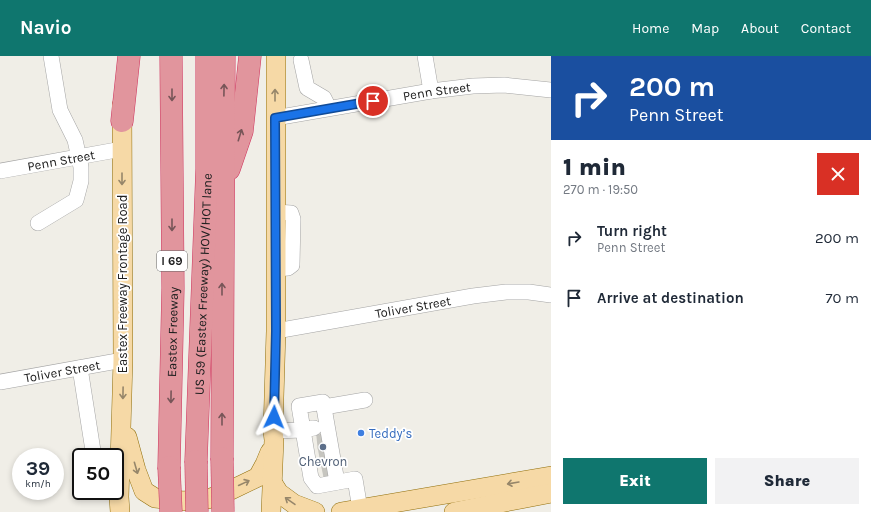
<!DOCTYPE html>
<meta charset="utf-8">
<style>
:root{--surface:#fff;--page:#f2f2f3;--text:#1f2937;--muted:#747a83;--accent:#0f766e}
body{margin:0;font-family:Karla,sans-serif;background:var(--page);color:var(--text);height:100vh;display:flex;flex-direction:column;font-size:15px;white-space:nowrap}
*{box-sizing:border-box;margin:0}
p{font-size:13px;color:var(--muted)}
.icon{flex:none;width:22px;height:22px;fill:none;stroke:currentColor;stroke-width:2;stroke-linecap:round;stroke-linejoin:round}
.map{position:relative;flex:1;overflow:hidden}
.drawer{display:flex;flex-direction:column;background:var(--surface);width:320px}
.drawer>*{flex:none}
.guide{background:#1a4fa0;color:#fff;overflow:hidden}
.speed{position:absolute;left:12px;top:392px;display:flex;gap:8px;font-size:20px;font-weight:700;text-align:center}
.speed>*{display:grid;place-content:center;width:52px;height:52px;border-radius:50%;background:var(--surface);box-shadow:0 2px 6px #0003;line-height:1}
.speed small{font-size:10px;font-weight:400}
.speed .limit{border:2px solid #111;border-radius:6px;background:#fff;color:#111}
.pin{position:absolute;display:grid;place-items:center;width:34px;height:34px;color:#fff;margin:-17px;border:2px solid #fff;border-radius:50%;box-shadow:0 1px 4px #0007}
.me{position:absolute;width:44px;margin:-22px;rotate:2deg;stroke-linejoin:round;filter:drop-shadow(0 0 3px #0008)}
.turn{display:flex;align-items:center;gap:14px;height:84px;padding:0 12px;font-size:18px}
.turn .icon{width:52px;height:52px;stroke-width:2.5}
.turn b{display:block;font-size:28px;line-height:34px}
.round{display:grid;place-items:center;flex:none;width:42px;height:42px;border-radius:0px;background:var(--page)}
.summary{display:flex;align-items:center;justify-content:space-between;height:68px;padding:0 12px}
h1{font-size:24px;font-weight:800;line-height:30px}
.primary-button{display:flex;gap:8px;margin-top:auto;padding:8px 12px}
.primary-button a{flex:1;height:46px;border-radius:0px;background:var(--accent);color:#fff;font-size:16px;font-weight:800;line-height:46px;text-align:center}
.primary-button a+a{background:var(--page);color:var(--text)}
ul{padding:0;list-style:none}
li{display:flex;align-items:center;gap:12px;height:60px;padding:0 12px}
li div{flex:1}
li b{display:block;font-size:15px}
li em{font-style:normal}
header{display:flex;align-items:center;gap:24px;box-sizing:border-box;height:56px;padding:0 20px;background:var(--accent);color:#fff}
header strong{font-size:19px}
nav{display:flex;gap:22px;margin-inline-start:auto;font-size:14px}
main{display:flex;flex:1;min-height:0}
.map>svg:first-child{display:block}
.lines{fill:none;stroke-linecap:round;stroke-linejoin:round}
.minor-tunnel{stroke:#c6c5bf;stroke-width:15;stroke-dasharray:15 8;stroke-linecap:butt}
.minor-casing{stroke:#a4a4a4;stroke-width:16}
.major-casing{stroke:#916f0b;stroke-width:20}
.highway-casing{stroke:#cf335d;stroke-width:23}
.minor{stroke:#fff;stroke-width:15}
.major{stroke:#f6d9a6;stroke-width:19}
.highway{stroke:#e1959d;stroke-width:22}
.highway-bridge-casing{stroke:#cf335d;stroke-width:23;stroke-linecap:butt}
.highway-bridge{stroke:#e1959d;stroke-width:22}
.oneway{stroke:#775558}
.oneway2{stroke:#96866a}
.route-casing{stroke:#114b97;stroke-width:10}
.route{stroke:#1a73e8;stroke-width:7}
.shop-dot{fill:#3f7fe0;stroke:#fff;stroke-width:1.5}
.service-dot{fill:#5c6f8a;stroke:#fff;stroke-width:1.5}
.labels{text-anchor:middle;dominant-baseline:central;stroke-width:3.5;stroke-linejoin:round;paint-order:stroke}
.shield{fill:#fff;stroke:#636363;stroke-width:1}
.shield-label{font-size:12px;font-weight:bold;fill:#202020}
.street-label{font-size:13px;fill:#202020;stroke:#fff}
.shop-label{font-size:13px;fill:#366cbe;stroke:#fff;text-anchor:start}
.service-label{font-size:13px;fill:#4e5e75;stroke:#fff}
</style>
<header>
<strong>Navio</strong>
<nav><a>Home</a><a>Map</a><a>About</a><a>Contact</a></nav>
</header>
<main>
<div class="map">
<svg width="551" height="456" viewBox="0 0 551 456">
<rect width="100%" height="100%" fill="#f0eee7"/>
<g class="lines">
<g class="minor-tunnel">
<path d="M317 386 327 385"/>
<path d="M319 399 330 397"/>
<path d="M322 414 332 412"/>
</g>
<g class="minor-casing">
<g id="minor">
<path d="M425 0 431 35"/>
<path d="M301 4 307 32 324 42 329 52"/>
<path id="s1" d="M275 62 431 35 473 30 504 29 551 34"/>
<path id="s2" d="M0 115 122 93"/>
<path d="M276 156 291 157 293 163 292 209 288 212 276 213"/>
<path d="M38 167 76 144 81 125V111L75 84 60 54 51 0"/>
<path id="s3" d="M276 275 473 240 506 236H529L551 239"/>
<path d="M80 312 94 401"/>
<path id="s4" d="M0 326 123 304"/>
<path d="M324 351 365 344"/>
<path d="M314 372 303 374 299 350 323 346 337 426"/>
<path d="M273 375 303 374 311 422 317 430 355 423 360 453"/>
</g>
</g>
<g class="major-casing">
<g id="major">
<path d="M127 381 136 414 144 435 155 442 183 445 208 443 231 434 258 421 265 408 270 396"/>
<path d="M272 426 279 437 294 448 315 456"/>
<path d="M120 456 119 441 123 304 122 49"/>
<path d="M271 456 274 384 273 375 276 275V0"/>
<path d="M341 456 551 420"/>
<path d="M454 456 551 437"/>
</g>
</g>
<g class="highway-casing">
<g id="highway">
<path d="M122 65 129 0"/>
<path d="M229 113 242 75 250 0"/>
<path d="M222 402 224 0"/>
<path id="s5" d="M196 405 207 113V0"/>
<path id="s6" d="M169 411 173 232 171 0"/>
</g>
</g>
<use href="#minor" class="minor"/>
<use href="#major" class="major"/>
<use href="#highway" class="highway"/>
<g class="highway-bridge-casing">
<g id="highway-bridge">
<path d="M222 402 223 456"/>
<path d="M196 405 197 456"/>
<path d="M169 411 171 456"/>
</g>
</g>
<use href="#highway-bridge" class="highway-bridge"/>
</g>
<defs><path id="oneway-shaft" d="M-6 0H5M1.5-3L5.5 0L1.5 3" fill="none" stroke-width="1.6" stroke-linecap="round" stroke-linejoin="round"/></defs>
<g class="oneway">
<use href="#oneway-shaft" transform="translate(224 34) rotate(-89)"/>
<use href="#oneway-shaft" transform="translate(172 39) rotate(90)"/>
<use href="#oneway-shaft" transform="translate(240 79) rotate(-73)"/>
<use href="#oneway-shaft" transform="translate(172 169) rotate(90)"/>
<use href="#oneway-shaft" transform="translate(222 233) rotate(-90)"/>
<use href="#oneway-shaft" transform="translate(171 341) rotate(91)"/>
<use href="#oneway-shaft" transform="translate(222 363) rotate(-90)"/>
</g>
<g class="oneway2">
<use href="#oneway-shaft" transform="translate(275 39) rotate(-90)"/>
<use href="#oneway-shaft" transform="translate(122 123) rotate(90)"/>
<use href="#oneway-shaft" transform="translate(123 337) rotate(91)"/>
<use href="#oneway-shaft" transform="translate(136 412) rotate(74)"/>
<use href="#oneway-shaft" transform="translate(244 427) rotate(-25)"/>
<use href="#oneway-shaft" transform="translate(513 427) rotate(170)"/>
<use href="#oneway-shaft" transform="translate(290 445) rotate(-145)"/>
</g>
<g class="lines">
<g class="route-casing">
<path id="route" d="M274 361 276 275 275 62 373 45"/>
</g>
<use href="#route" class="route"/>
</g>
<circle class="shop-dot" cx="361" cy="377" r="4"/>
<circle class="service-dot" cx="323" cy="391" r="4"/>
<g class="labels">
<rect class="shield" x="157" y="195" width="30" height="20" rx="3"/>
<g class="shield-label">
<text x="172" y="205">I 69</text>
</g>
<g class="street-label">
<text stroke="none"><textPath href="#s1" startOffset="164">Penn Street</textPath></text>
<text stroke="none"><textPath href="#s2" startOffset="62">Penn Street</textPath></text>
<text transform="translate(122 228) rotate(-90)">Eastex Freeway Frontage Road</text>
<text stroke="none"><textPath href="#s5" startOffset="177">US 59 (Eastex Freeway) HOV/HOT lane</textPath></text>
<text stroke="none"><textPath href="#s3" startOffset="139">Toliver Street</textPath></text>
<text stroke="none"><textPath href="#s6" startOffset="135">Eastex Freeway</textPath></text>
<text stroke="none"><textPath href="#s4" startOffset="63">Toliver Street</textPath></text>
</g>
<g class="shop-label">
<text x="369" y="377">Teddy’s</text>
</g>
<g class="service-label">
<text x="323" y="405">Chevron</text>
</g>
</g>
</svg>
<div class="speed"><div>39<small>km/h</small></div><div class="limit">50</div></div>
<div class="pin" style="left:373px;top:45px;background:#d93025"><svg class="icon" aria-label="arrive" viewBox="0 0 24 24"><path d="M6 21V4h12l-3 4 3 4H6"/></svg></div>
<svg class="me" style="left:274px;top:361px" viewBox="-20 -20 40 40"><path d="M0-17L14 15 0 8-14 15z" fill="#1a73e8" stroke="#fff" stroke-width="4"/></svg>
</div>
<section class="drawer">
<div class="guide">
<div class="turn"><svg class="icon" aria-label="right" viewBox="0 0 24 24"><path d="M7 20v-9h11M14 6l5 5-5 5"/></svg><div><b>200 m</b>Penn Street</div></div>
</div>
<div class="summary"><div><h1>1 min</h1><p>270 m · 19:50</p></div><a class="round" style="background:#d93025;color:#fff"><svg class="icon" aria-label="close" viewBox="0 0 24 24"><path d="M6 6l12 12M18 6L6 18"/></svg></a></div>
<ul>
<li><svg class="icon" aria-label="right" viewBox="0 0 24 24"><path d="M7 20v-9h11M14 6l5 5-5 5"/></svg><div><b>Turn right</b><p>Penn Street</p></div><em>200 m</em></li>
<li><svg class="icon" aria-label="arrive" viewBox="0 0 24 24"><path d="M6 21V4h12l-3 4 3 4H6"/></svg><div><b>Arrive at destination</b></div><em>70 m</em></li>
</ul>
<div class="primary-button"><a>Exit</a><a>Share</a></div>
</section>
</main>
